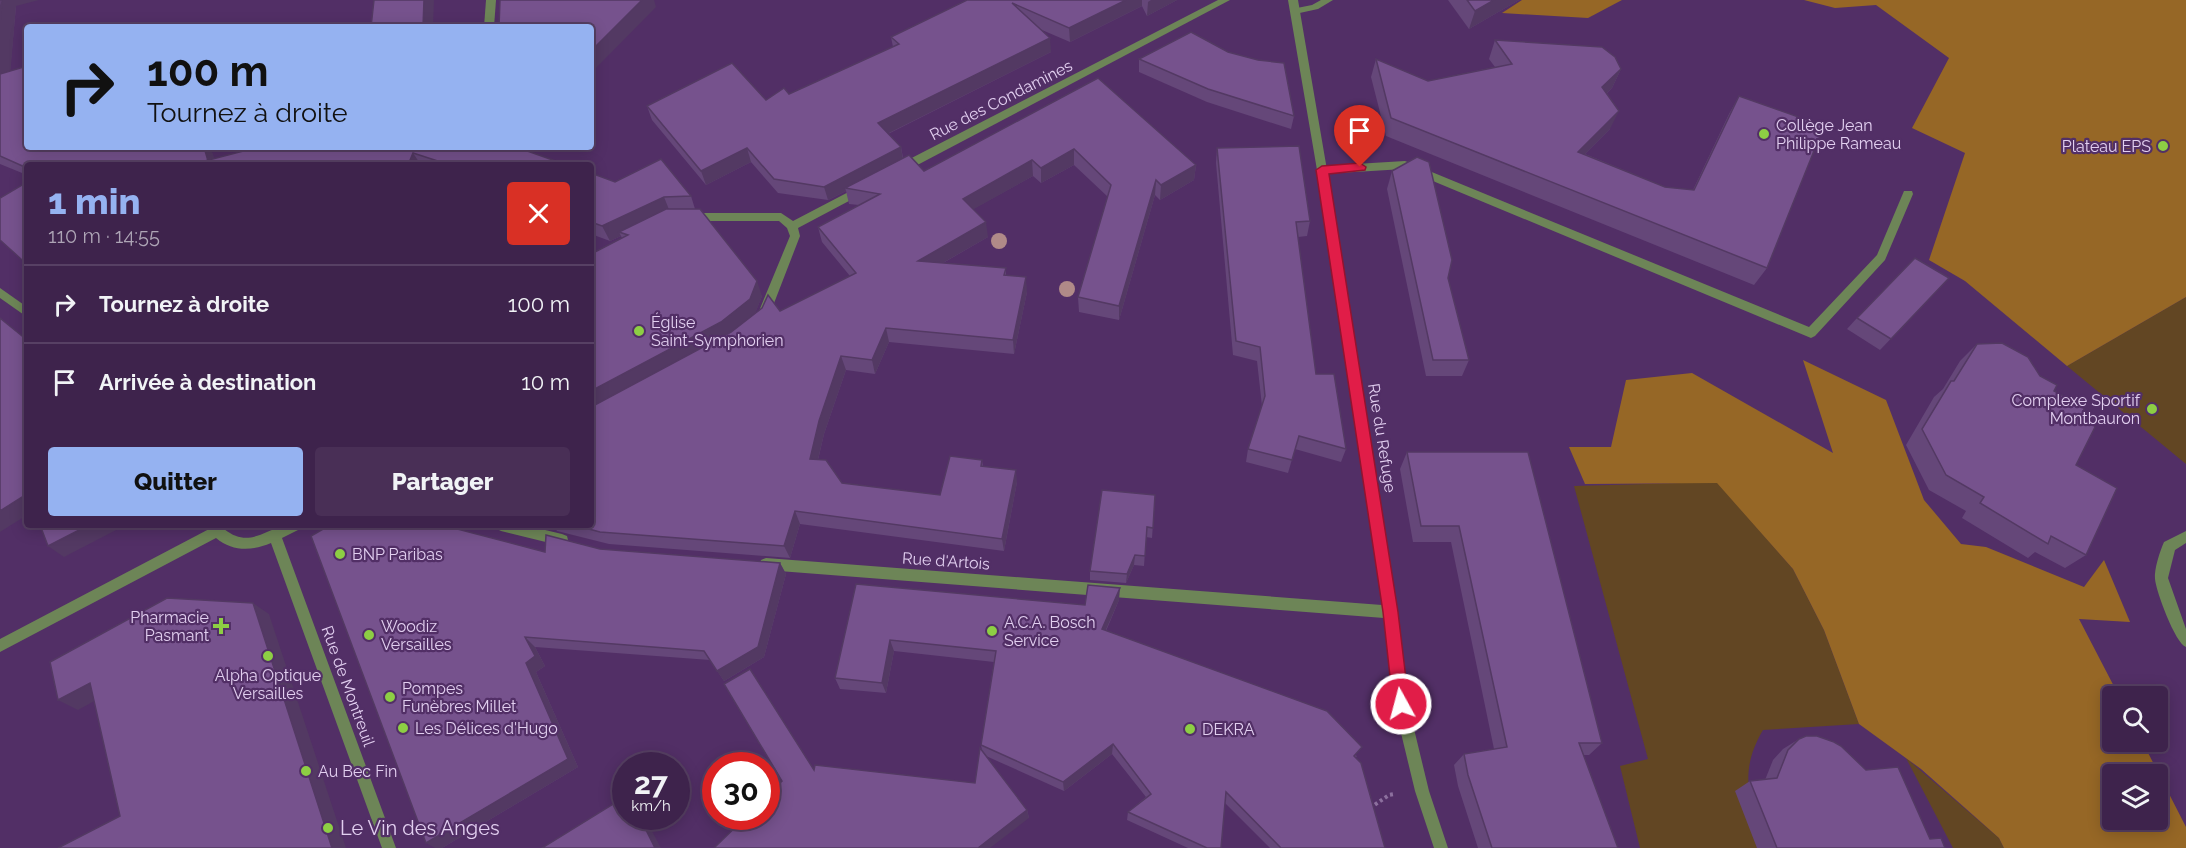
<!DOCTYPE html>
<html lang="fr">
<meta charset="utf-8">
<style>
:root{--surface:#3e234c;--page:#492f56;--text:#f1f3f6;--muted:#ada4b5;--line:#574064;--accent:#95b2f1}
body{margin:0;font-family:Raleway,sans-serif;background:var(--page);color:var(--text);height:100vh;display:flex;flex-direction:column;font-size:22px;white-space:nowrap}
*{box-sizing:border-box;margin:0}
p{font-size:20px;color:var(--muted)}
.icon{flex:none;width:33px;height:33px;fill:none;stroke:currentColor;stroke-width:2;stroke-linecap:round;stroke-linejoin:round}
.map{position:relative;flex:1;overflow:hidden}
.drawer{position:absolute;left:24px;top:162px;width:570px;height:366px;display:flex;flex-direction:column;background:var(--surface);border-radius:6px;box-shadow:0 3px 15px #0003,0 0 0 2px var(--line)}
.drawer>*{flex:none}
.guide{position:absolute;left:24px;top:24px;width:570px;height:126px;border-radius:6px;box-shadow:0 3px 15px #0003,0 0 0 2px var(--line);background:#95b2f1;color:#111;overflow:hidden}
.fabs{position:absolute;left:2102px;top:686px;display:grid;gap:12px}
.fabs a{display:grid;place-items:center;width:66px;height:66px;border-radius:6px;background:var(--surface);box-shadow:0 3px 15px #0003,0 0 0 2px var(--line);font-size:30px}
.speed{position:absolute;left:612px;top:752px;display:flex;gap:12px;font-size:30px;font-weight:700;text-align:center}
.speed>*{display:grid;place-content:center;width:78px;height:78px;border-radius:50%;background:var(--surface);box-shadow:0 3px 15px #0003,0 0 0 2px var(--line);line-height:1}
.speed small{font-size:15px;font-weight:400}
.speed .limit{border:9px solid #d22;background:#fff;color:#111}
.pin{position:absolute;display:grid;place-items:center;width:51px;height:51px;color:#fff;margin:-62px -26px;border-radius:50% 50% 50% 0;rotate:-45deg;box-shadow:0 0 6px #0007}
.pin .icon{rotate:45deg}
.me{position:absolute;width:66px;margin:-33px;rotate:353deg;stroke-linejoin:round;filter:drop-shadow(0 0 4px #0008)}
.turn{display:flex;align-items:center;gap:21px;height:126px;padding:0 24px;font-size:27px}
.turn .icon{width:78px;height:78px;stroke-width:2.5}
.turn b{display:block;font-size:42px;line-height:51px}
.round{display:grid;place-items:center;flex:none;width:63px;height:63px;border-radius:6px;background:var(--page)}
.headline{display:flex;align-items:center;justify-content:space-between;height:102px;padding:0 24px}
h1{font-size:36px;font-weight:800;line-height:45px;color:var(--accent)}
.primary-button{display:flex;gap:12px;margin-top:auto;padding:12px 24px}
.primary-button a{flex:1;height:69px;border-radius:6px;background:var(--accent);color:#111;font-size:24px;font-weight:800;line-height:69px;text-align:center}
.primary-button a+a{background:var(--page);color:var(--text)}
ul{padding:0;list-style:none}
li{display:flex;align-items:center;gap:18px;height:78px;padding:0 24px;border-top:2px solid var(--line)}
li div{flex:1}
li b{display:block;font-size:22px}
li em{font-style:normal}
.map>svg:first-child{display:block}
.green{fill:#624623}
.forest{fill:#966726;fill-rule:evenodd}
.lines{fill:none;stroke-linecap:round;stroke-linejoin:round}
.path{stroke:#8c709e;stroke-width:4;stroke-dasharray:3 3;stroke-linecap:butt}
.lane{fill:#6d8557;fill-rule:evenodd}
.street{fill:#6d8557;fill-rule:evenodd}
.tree{fill:#b08a88}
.wall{fill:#654779}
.shaded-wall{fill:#533963}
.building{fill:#76528d;stroke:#533963;stroke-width:1.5}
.route{fill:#e11d48;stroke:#92132f;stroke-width:1.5}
.poi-dot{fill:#8dce44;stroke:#522f66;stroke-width:2}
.labels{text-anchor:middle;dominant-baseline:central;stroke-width:4.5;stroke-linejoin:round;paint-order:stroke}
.street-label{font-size:16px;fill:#e2cff0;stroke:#522f66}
.poi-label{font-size:16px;fill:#e2cff0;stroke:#522f66;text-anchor:start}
.near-poi-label{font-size:20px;fill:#e2cff0;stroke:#522f66;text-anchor:start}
</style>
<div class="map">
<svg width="2186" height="848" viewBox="0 0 2186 848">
<rect width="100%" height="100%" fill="#522f66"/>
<g class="green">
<path d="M2186 297V464L2067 366Z"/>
<path d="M1717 482 1793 569 1824 630 1859 724 1763 730C1737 774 1751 802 1763 848H1640L1620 766 1648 759 1574 486Z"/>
<path d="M1906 758 1999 838 2004 848H1953Z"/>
</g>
<g class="forest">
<path d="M1522 0H1622L1588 18 1502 13Z"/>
<path d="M1804 0H2186V297L2067 366 1965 281 1929 260 1965 153 1912 128 1949 58 1876 5 1835 8Z"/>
<path d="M1803 360 1886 400 1924 500 1961 544 1986 547 2084 587 2104 560 2130 622 2079 619 2119 696H2112V741H2142L2186 827V848H2004L1999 838 1921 769 1859 724 1824 630 1793 569 1717 483 1585 484 1569 447H1611L1626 380 1692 373 1833 453ZM2112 774H2157V819H2112Z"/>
</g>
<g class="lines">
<path class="path" d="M1370 808 1389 795 1395 794"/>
<g class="lane">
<path d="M1321 0H1333L1318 9 1295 14 1290 11 1292 9 1312 5Z"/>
<path d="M1405 161 1809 327 1877 255 1904 191H1912L1913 194 1885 260 1815 336 1811 338 1404 169 1322 174 1317 170 1322 166Z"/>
</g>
<g class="street">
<path d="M486 0H496L494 27H484Z"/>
<path d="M1218 0H1230L906 171H898L897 168 898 165Z"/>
<path d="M1288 0H1298L1327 170 1397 612 1408 704 1429 791 1448 848H1434L1415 791 1394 704 1384 618 766 570 761 568 760 564 761 560 766 558 1382 605 1317 170Z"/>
<path d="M860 186 864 187 865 190 864 193 798 228 800 236 771 311 765 315 759 311 790 236 787 228 779 221H691L686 217 691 213H781L793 221Z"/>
<path d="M0 288 27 307V317L0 298Z"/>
<path d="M212 525H224V529C247 547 260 533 283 526 289 524 296 525 302 525L300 529 282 538 396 848H382L271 543C252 551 233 552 216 538L0 652V639L211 528Z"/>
<path d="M495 525H524L562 534 567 536 568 540 567 544 562 546 501 531 497 529Z"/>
<path d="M2186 531V543L2175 550 2168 578 2186 629V647C2175 643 2156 591 2155 579 2154 569 2160 551 2164 542Z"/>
</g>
</g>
<g class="tree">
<circle cx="999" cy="241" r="8"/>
<circle cx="1067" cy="289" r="8"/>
</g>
<g class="wall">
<path d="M0 0 16 6 10 71 27 147 105 148 108 147H210L214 159 516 147 567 165H27V175L0 164Z"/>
<path d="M967 0H1177L1147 16 1142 6 1070 42 1042 30 1051 52 888 134 901 147 903 158 924 171 1098 78 1196 165 1194 180 1160 200 1155 195 1119 320 1079 312 1078 297 1108 197 1074 165 1041 183 1033 176 973 209 988 237 943 263 1006 268V275L1027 292 1014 354 889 342 875 374 846 370 824 434 818 460 842 483 940 495 982 460 983 466 1017 482 1004 551 800 524 790 558 609 544 557 531 553 525H591L622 238 621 236 610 241 591 234V173L615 182 691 196 695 209 762 296 755 313 780 311 850 276 822 242 818 227 859 205 849 204 846 191 828 200 778 193 751 162 706 185 652 120 647 106 766 100 789 94 893 47 891 37Z"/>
<path d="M1448 0H1519L1469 29Z"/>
<path d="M1495 40 1621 69 1612 88 1607 93 1610 129 1585 154 1665 187 1693 190 1729 114 1739 96 1767 268 1754 285 1386 136 1371 77 1376 59 1428 81 1495 67 1489 59Z"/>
<path d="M1139 59 1294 116 1291 129 1207 102 1139 72Z"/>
<path d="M1217 148 1310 221 1307 236 1298 237 1316 374 1346 449 1341 462 1295 449 1288 473 1246 462 1248 449 1262 406 1257 361 1233 355 1216 163Z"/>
<path d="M1392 171 1469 360 1462 376H1426L1387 189Z"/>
<path d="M1949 278 1880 350 1847 329 1857 318Z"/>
<path d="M1977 344 2040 376 2054 391 2076 465 2086 555 2065 568 2035 552 2028 558 1962 518 1966 511 1929 490 1906 445 1934 397 1943 389 1960 361Z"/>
<path d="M1407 452H1528L1602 743 1589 755H1583L1618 848H1478L1458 786 1454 765 1464 754 1494 749 1451 542H1413L1400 469Z"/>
<path d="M1155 495 1152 538 1146 537 1144 566 1134 565 1126 583 1090 580V571Z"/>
<path d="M600 549 780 563 786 574 764 657 724 681 710 660 535 647 545 666 536 672 578 767 442 848 545 552Z"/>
<path d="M856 584 1085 605 1119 600 1106 631 1357 756 1355 758 1385 848H1270L1225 803 1221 848H1188L1127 820 1128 812 1146 797 1112 754 1064 791 986 756 1027 810 1029 818 814 770 975 783 982 750 981 745 994 662 894 651 886 693 840 689 835 678Z"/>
<path d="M1799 739 1930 839 1945 848H1757L1735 791 1750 781 1765 780 1773 760 1783 749Z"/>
</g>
<g class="shaded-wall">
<path d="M2 0H39L16 6 9 89 0 80V23Z"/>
<path d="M424 0H434L433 27H423Z"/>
<path d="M642 0H654L656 7 591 73V51Z"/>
<path d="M1126 0H1142V6L1070 42 1069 28Z"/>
<path d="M1151 0H1177L1147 16 1148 2Z"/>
<path d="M1494 0H1519L1469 29 1475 11Z"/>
<path d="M1050 38 1051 52 881 137 878 123Z"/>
<path d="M1621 69 1612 88 1594 105 1602 87Z"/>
<path d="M1619 111 1610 129 1570 169 1578 152Z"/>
<path d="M204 147H210L217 165H200Z"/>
<path d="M444 147H460L452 165 442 151Z"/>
<path d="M901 147 903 161 845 188 846 191 828 200 824 187Z"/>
<path d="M747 148 751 162 706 185 701 171Z"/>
<path d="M1074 149V165L1041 183V168Z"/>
<path d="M413 153 421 165H408Z"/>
<path d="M1032 160 1033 176 965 214 963 199Z"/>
<path d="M1196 165 1194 180 1160 200 1161 185Z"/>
<path d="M1156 180 1155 195 1119 320V306Z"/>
<path d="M664 197 670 212 619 232 621 236 610 241 602 226Z"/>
<path d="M986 222 988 237 920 276 918 261Z"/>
<path d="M1026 277 1027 292 1014 354 1013 340Z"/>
<path d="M757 281 762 296 755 314 727 336 591 409V391Z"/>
<path d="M886 328 889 342 875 374 872 360Z"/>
<path d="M841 356 846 370 824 434 815 472 810 459 819 421Z"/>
<path d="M1016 470 1017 482 1004 551 1002 539Z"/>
<path d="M27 494V515L0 532V511Z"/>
<path d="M795 511 800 524 790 558 784 546Z"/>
<path d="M89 525H122L120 528 64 557 48 546Z"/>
<path d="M1135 555 1134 565 1126 583 1127 574Z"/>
<path d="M780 563 786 574 764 657 724 681 717 671Z"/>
<path d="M1120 588 1119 600 1101 641 1102 629Z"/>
<path d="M253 603 269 614 346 848H332Z"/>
<path d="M525 637 535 647 545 666 536 672 578 767 442 848H435L426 843 526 663Z"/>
<path d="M890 640 894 651 886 693 882 683Z"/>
<path d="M90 683 109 693 78 710 58 700Z"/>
<path d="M1113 744 1112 754 1064 791 1063 782Z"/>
<path d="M1027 810 1029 818 990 848H978Z"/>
<path d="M639 816H644L661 848H655Z"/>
</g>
<g class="building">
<path d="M0 0H2L0 23Z"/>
<path d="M374 0H424L423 27H371Z"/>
<path d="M500 0H642L591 51V27H499Z"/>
<path d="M967 0H1126L1069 28 1012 3 1050 38 878 123 901 147 824 187 774 179 747 148 701 171 647 106 732 63 766 100 784 88 789 94 899 44 891 37Z"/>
<path d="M1467 0H1494L1475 11Z"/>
<path d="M1191 32 1228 52 1258 60 1284 63 1294 116 1208 89 1139 59Z"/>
<path d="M1495 40 1602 47 1615 57 1621 69 1602 87 1619 111 1578 152 1665 187 1694 190 1739 96 1824 126 1767 268 1391 118 1376 59 1428 81 1512 64Z"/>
<path d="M27 66V147H103L105 148 108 147H204L208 161 201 162 202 164 200 165H27V168L0 156V74Z"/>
<path d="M1098 78 1196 165 1161 185 1156 180 1119 306 1078 297 1111 185 1074 149 1041 168 1032 160 963 199 986 222 918 261 1006 268 1004 275 1026 277 1013 340 886 328 872 360 841 356 819 421 810 459 826 460 842 483 940 495 950 456 982 460 981 466 1016 470 1002 539 795 511 784 546 600 532 574 525H591V407L731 332 762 308 768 295 780 311 856 273 818 227 880 194 845 188 909 155 924 171Z"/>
<path d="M1299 146 1310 221 1296 222 1316 374H1334L1346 449 1299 436 1292 460 1248 449 1265 396 1260 347 1236 341 1217 148Z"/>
<path d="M259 147H444L442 151 456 150 457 147H516L567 165H450L413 153 408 165H203L201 162Z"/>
<path d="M1417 157 1429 162 1452 260 1448 278 1469 360H1433L1392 171Z"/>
<path d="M661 159 691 196 664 197 602 226 591 222V173L615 182Z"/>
<path d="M27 182V263L21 259 0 240V198Z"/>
<path d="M666 209H700L757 281 750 299 721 322 591 391V254L628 235 619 232Z"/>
<path d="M1915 258 1949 278 1891 339 1857 318Z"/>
<path d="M0 318 27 340V494L0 511Z"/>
<path d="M2002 343 2028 357 2040 376 2057 385 2054 391 2082 406 2095 427 2076 465 2117 488 2086 555 2051 536 2048 544 1980 503 1984 497 1946 475 1922 429 1951 381H1954L1977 344Z"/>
<path d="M1407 452H1528L1602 743H1579L1618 848H1492L1468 775 1464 754 1507 747 1459 526H1421Z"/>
<path d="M1102 490 1155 495 1153 528 1147 527 1145 556 1135 555 1127 574 1090 571Z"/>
<path d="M40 525H89L48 546Z"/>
<path d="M330 525H442L545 552 546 535 600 549 780 563 758 647 717 671 704 651 525 637 535 656 526 663 568 759 426 843 311 536Z"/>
<path d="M856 584 1085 605 1088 585 1120 588 1102 629 1327 711 1362 747 1354 756 1361 763 1385 848H1281L1226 792 1221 848H1207L1128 812 1151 794 1113 744 1063 782 981 745 996 651 890 640 882 683 835 678Z"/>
<path d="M167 598 253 603 332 848H58L120 816 90 683 58 700 50 662Z"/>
<path d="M750 669 814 770 815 765 975 783 980 748 1027 810 978 848H716L715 847 747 816H766V796L782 781 724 684Z"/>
<path d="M1806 736H1817L1834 742 1841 746 1866 770 1898 767 1930 839 1941 838 1945 848H1777L1750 781 1777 778 1788 750 1799 739Z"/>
<path d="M626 796V816H639L655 848H542Z"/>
</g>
<path class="route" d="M1360 163 1366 167 1365 170 1329 174 1398 612 1409 704 1406 709 1401 711 1395 709 1393 704 1383 612 1316 170 1322 166Z"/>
<g class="poi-dot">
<circle cx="1764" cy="134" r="6"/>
<circle cx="2163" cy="146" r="6"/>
<circle cx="639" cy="331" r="6"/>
<circle cx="2152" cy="409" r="6"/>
<circle cx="340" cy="554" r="6"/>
<path d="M218 617h6v6h6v6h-6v6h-6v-6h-6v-6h6z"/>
<circle cx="992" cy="631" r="6"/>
<circle cx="369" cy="635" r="6"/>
<circle cx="268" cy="656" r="6"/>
<circle cx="390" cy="697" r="6"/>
<circle cx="403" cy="728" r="6"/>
<circle cx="1190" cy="729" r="6"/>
<circle cx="306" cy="771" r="6"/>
<circle cx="328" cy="828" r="6"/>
</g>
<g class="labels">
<g class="street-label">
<text transform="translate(1001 100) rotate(-27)">Rue des Condamines</text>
<text transform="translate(1382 438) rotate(81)">Rue du Refuge</text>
<text transform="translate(946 561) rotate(4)">Rue d'Artois</text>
<text transform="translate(348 686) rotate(70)">Rue de Montreuil</text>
</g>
<g class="poi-label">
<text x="1776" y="125">Collège Jean<tspan x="1776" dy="18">Philippe Rameau</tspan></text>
<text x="2151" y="146" text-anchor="end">Plateau EPS</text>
<text x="651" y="322">Église<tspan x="651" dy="18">Saint-Symphorien</tspan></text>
<text x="2140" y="400" text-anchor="end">Complexe Sportif<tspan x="2140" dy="18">Montbauron</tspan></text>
<text x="352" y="554">BNP Paribas</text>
<text x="209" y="617" text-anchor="end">Pharmacie<tspan x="209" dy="18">Pasmant</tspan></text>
<text x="1004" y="622">A.C.A. Bosch<tspan x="1004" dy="18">Service</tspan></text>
<text x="381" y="626">Woodiz<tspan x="381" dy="18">Versailles</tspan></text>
<text x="268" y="675" text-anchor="middle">Alpha Optique<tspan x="268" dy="18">Versailles</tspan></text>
<text x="402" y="688">Pompes<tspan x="402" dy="18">Funèbres Millet</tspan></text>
<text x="415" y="728">Les Délices d'Hugo</text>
<text x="1202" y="729">DEKRA</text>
<text x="318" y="771">Au Bec Fin</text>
</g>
<g class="near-poi-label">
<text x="340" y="828">Le Vin des Anges</text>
</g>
</g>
</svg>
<div class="fabs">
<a><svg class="icon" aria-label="search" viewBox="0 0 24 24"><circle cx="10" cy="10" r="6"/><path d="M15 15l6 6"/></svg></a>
<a><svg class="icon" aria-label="layers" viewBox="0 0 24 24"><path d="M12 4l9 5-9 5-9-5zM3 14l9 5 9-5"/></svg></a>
</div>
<div class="speed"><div>27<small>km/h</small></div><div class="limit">30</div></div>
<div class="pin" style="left:1360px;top:167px;background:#d93025"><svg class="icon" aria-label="arrive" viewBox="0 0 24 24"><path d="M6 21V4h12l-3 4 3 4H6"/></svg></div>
<svg class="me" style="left:1401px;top:704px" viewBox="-20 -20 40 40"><circle r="17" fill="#e11d48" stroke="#fff" stroke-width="3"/><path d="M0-11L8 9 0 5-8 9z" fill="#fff"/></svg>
<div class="guide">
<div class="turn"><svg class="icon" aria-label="right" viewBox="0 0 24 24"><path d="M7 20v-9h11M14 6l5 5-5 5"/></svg><div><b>100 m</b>Tournez à droite</div></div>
</div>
<section class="drawer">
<div class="headline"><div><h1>1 min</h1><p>110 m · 14:55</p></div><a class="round" style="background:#d93025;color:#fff"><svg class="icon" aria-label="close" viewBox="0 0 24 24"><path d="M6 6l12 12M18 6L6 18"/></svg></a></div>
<ul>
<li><svg class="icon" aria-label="right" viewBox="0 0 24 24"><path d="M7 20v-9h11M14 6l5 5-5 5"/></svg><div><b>Tournez à droite</b></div><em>100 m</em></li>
<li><svg class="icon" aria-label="arrive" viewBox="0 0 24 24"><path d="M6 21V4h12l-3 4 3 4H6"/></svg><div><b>Arrivée à destination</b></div><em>10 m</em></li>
</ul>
<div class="primary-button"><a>Quitter</a><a>Partager</a></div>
</section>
</div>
